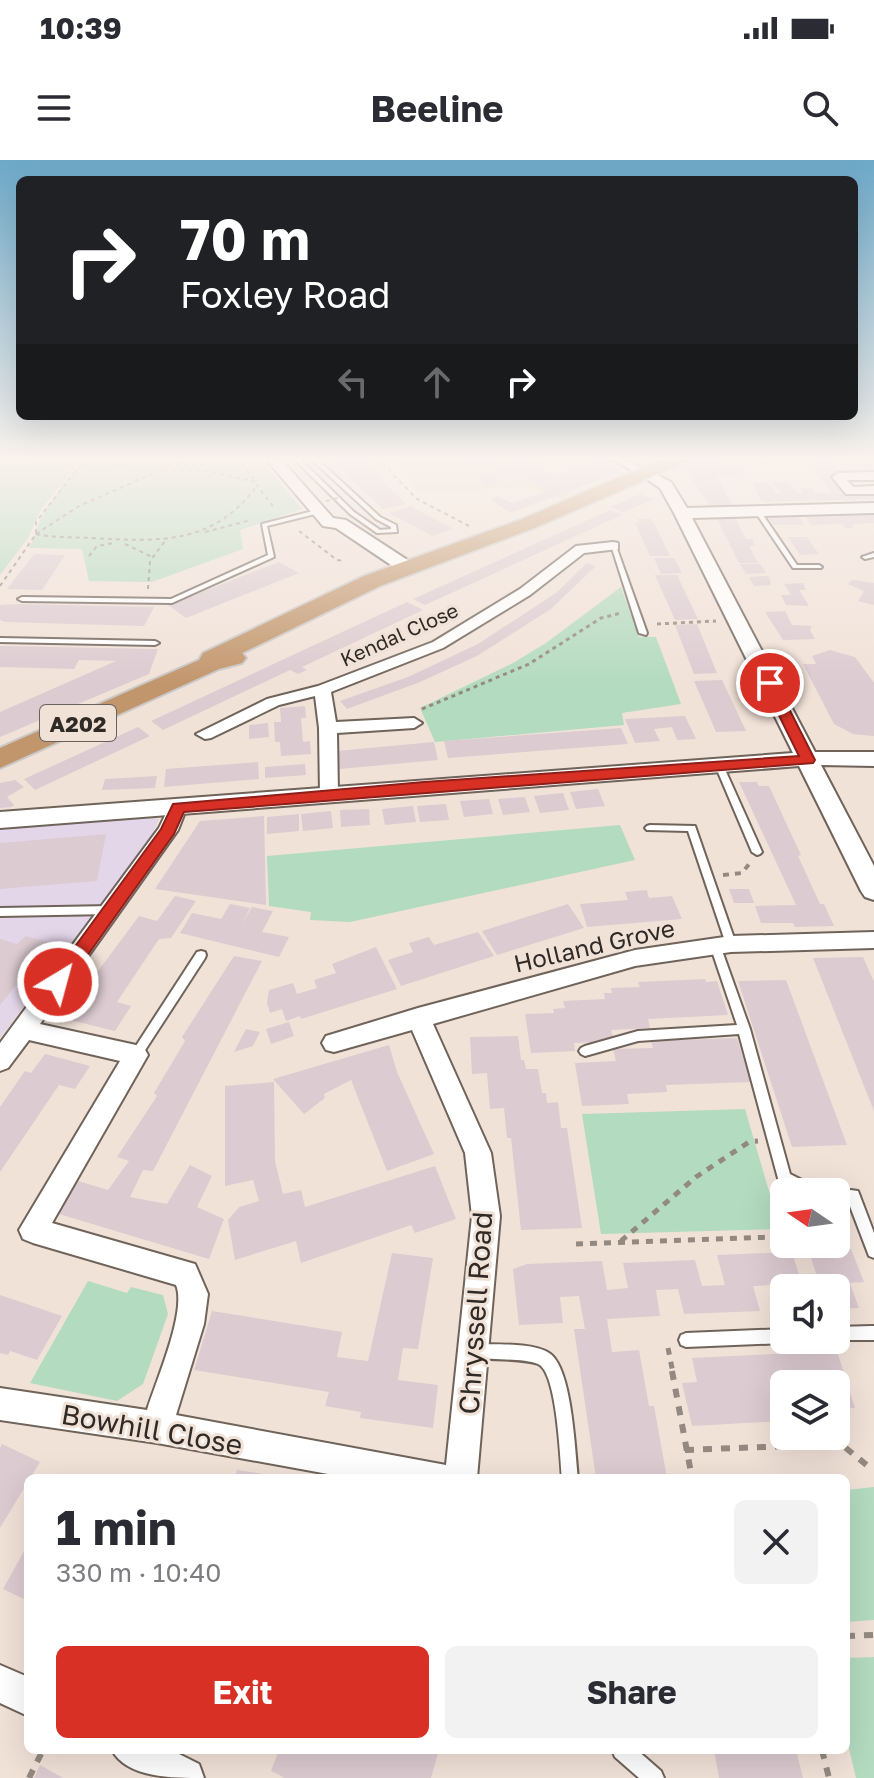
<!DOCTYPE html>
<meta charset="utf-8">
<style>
:root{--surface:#fff;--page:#f2f2f3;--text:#2b2b33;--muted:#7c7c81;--accent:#d93025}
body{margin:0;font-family:"Golos Text",sans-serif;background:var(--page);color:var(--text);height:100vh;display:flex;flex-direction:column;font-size:30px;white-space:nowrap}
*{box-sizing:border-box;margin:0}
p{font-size:26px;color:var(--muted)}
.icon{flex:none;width:44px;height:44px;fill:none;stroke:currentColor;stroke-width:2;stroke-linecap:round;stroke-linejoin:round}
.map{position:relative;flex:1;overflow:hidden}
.panel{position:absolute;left:24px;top:1314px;width:826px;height:280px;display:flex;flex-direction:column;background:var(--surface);border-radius:12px;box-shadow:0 8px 32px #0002}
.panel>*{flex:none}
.hud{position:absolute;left:16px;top:16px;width:842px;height:244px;border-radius:12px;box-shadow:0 8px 32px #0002;background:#202124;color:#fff;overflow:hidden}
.needle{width:52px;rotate:283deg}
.buttons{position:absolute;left:770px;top:1018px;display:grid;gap:16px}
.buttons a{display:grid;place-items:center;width:80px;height:80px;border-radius:12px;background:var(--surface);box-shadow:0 8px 32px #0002;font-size:40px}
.pin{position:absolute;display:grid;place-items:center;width:68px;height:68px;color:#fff;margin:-34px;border:4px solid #fff;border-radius:50%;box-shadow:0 2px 8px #0007}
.me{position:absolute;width:88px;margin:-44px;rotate:37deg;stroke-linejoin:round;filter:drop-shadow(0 0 6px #0008)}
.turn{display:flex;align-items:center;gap:28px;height:168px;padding:0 32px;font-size:36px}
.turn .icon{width:104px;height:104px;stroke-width:2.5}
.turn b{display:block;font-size:56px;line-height:68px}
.lanes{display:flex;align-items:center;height:76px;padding:0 32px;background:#0003;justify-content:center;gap:40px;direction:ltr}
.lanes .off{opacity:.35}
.round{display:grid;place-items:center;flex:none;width:84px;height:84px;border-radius:12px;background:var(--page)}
.headline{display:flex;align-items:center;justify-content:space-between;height:136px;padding:0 32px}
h1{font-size:48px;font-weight:700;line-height:60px}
.button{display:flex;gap:16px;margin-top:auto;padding:16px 32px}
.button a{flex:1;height:92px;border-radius:12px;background:var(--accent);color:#fff;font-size:32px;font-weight:700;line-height:92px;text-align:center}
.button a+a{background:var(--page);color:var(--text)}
.status{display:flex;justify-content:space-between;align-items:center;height:56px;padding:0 40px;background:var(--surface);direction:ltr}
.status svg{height:22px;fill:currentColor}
header{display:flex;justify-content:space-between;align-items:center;height:104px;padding:0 32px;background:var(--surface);font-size:36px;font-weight:700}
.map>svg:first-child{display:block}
.commercial{fill:#e4d6e9}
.built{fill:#ebd6c7}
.green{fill:#b3dbbf}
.building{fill:#dccbd1}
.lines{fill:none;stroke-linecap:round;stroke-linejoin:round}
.service-casing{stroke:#6f635a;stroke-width:4}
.minor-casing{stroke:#6f635a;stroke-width:4}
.tertiary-casing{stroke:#6f635a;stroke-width:4}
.trunk-casing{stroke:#c9c8c7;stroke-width:4}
.path-far4{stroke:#938981;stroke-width:2;stroke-dasharray:4 4;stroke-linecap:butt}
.path-far3{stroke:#938981;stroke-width:3;stroke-dasharray:4 4;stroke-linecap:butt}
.path-far2{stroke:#938981;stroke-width:4;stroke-dasharray:6 6;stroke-linecap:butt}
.path-far1{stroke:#938981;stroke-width:5;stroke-dasharray:7 7;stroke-linecap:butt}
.path{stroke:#938981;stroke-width:6;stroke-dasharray:9 9;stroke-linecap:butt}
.service{fill:#fff;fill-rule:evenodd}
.minor{fill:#fff;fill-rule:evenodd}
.tertiary{fill:#fff;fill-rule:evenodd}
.trunk{fill:#c2966c;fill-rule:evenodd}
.path-bridge{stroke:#938981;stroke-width:2;stroke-dasharray:4 4;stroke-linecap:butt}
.route{fill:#d93025;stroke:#8d1f18;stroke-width:2}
.labels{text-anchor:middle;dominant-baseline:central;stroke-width:6;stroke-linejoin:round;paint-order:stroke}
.far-street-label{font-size:20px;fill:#2f2a26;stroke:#f1e2d8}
.shield{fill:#f1e2d8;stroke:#69615b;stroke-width:2}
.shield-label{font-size:22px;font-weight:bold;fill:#2f2a26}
.street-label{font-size:24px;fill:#2f2a26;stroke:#f1e2d8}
.near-street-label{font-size:28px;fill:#2f2a26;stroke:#f1e2d8}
</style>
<div class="status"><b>10:39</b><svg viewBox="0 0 49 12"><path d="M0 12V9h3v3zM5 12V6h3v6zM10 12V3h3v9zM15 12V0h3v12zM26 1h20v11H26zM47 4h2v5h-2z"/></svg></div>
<header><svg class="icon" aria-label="menu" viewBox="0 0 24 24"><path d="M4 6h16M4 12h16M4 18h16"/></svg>Beeline<svg class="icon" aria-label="search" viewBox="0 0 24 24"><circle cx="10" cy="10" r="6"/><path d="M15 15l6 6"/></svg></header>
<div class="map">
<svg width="874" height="1618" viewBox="0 0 874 1618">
<rect width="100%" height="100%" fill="#f1e2d8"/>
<path class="commercial" d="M140 656 159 659 149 681 0 878V668Z"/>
<path class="built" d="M400 298H534L554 323 574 334 561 339 531 327 427 333 414 329Z"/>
<g class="green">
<path d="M13 298H82L40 351 28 378 0 415V299Z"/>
<path d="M90 298H259L302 349 240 370 243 389 152 422 89 421 82 389 29 388C35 378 36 368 41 358 52 339 72 309 90 298Z"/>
<path d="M621 427 639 477H656L681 544 622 553 624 565 435 582 420 548 513 503 546 483Z"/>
<path d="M620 665 635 700 350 762 310 760 311 752 269 746 267 696Z"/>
<path d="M745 949 780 1069 601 1074 582 954Z"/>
<path d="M88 1121 127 1133 131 1127 163 1135 168 1154 143 1224 117 1241 30 1223Z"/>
<path d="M874 1327V1460L846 1462V1330Z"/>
<path d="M874 1497V1618H856L846 1576V1498Z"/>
</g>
<g class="building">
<path d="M329 298H358L406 344 383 349Z"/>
<path d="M471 298H531L545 322 551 325 541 313 551 312 553 315 575 311 572 308 579 307 587 311 590 310 584 307 594 303 585 299 591 298H599L621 312 510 353 490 339 497 336 512 343 545 332 543 328 532 323 522 314 506 315 502 307 518 306 515 300 473 303Z"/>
<path d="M701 298H734L714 307 739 309 743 315 716 316 732 345 710 346 690 316 684 306Z"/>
<path d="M812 298H825L838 309 860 308 874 300 872 313 831 315 846 334 874 333V339L762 342 752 323 768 322 776 333H781L773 322H789L797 333H803L800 328H812L815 333 833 334 813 310H821Z"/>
<path d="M500 312V315H495L499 325 484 326 478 314Z"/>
<path d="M640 334 654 339 624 352 610 347Z"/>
<path d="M411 346 453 369 432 376 389 353Z"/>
<path d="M610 350 622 355 425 445 413 439Z"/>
<path d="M874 355V363L851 364 854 368H845L842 364 811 365 806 357Z"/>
<path d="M799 357 805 365H774L769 358Z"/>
<path d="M735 358 746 379H752L755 385 749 386 758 403H739L717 359Z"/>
<path d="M637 359H650L654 363 670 396H650L635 363H639Z"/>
<path d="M788 377H807L819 394 800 395Z"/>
<path d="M34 394 65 395 42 430 7 429Z"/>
<path d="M654 398H674L682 413 661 414Z"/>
<path d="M279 402 299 413 186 458 168 445Z"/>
<path d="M587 403 596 406 551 449 477 496 420 522 347 549 340 541 408 517 478 484 556 433Z"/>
<path d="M740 404H760L766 413 746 414Z"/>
<path d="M655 415H677L698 459 675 460Z"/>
<path d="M765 416 769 417 771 425 754 426 749 417Z"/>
<path d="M852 420 874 423V445L858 441 864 431 848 424Z"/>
<path d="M803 423 806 430H799L809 446 786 445 781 435H791L784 424Z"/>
<path d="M407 442 423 450 302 507 307 510 298 514 290 510 163 570 151 561Z"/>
<path d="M0 445 18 444 154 447 144 466 5 462 0 460Z"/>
<path d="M785 451 792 465 812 466 810 470 815 479 783 480 765 452Z"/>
<path d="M697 464 717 513 694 514 675 465Z"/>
<path d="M0 486 158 489 149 514 0 577V552L116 501 79 500 74 509 0 507Z"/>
<path d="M830 490 855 497 874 523V576L853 574 834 564 803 504H816L812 496Z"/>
<path d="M722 520 746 571 716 572 694 521Z"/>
<path d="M305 546 306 558H301L303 582 310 581 311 594 281 596 280 582H275L274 562H281L280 548Z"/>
<path d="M685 556 696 579 677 580 672 567 654 569 660 581 635 583 625 559Z"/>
<path d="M268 563 269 577 249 579V565Z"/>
<path d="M138 567 150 576 35 630 24 619Z"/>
<path d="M621 568 628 584 448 598 444 581Z"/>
<path d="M434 582 438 600 339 609 337 591Z"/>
<path d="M258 602 259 619 164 627 166 609Z"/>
<path d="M305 604 306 615 265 618V607Z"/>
<path d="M157 616 155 628 102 630 105 619Z"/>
<path d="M15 620 24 627 7 637 14 645 12 647 0 648V623Z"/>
<path d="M739 622H757L759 626H769L801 695 798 696 820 744H824L834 766 795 767 793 763H761L755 746 796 745Z"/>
<path d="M598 629 605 646 576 649 570 632Z"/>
<path d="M563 633 569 650 540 653 534 636Z"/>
<path d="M525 637 530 652 503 655 498 639Z"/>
<path d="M489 639 493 654 464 657 460 641Z"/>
<path d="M446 644 449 660 420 662 417 646Z"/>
<path d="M413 646 416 662 385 665 382 649Z"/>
<path d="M369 649 370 665 341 667 340 650Z"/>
<path d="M331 651 333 668 303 671 301 654Z"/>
<path d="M299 654V671L267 674V657Z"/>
<path d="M264 656 266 745 155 729 200 661Z"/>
<path d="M106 674 97 721 0 729V683Z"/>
<path d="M729 729H749L754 743H734Z"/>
<path d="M647 730 649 738 672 736 682 759 587 767 580 744 628 740 625 732Z"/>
<path d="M175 736 196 741 171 778 159 779 117 842 131 846 115 871 70 860 83 842 78 838 139 756 157 761Z"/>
<path d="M230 744 250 748 242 764 252 747 273 751 262 772 289 777 279 797 180 773 192 753 221 759Z"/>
<path d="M568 744 584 768 497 795 482 771Z"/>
<path d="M478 772 494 796 401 826 388 800 413 792 409 783 429 777 434 785Z"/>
<path d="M26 776 50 783 0 845V779L17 784Z"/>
<path d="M376 787 397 829 301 859 300 856 286 861 282 849 270 853 267 843 269 830 293 823 297 834 317 828 314 820 336 813 332 804Z"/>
<path d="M234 796 262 801 153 1011 143 1010 130 1037 167 1044 190 1005 212 1016 197 1047 224 1059 209 1099 59 1054 78 1021 108 1030 129 1001 117 997 157 936 154 933 185 881 182 877Z"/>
<path d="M863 797 874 822V951L813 798Z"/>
<path d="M705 819 706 822 717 821 728 855 648 859 650 868 611 870 614 881 574 883 575 891 531 893 525 854 554 853 553 849 565 848 563 841 605 839 604 833H612L611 828 640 827 638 822Z"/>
<path d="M786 820 847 985 792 987 738 821Z"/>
<path d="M289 862 294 876 271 884 266 869Z"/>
<path d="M246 869 260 872 253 886 234 892Z"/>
<path d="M518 876 521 900H524L526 909H538L542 933H546L547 943 558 942 561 968H567L582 1068 521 1070 511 978H507L504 948 490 949 487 913 472 914 470 877Z"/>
<path d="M737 878 751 922 666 925 667 932 627 934 629 944 582 946 575 903 616 901 613 889 653 888 651 881Z"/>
<path d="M389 885 397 912 434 994 387 1011 351 920 324 934 325 938 304 954 273 919Z"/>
<path d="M45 894 90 906 75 929 59 925 0 1012V947L25 911 31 913Z"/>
<path d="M274 922 275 1001 283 1034 301 1030 305 1047 435 1006 456 1059 415 1073 411 1065 301 1103 296 1081 235 1100 228 1060 239 1047 259 1041 253 1020 225 1026V926Z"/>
<path d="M851 1089 864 1122 850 1123 859 1148 836 1149V1128H784V1151H781L773 1125 753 1126 760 1151 684 1154 678 1129 656 1130 660 1156 607 1159 612 1192 639 1190 649 1246H654L667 1318H596L574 1169H585L579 1136 560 1137 563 1163 519 1165 513 1109 527 1104 602 1101 607 1130 628 1128 623 1103 695 1100 702 1126 725 1125 717 1095 792 1092 800 1118 817 1117 809 1091Z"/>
<path d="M392 1093 433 1098 418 1189 403 1188 398 1220 438 1225 433 1268 360 1258 361 1252 325 1246 329 1232 194 1210 212 1151 342 1172 337 1197 368 1201Z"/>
<path d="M0 1135 62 1156 37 1200 10 1191 8 1195 0 1193Z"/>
<path d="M837 1191 855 1248 841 1249 844 1258H836V1224H784V1261L692 1266 682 1223 697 1222 692 1198Z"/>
<path d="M2 1284 40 1302 0 1368V1288Z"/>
<path d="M237 1310 277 1316 276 1318H235Z"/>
<path d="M28 1384V1441L3 1429Z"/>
<path d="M279 1590H439L431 1618H285L271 1611Z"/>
<path d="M714 1590H796L803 1618H719Z"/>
<path d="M40 1605 63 1618H34Z"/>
</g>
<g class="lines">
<g class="service-casing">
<g id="service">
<path d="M293 298H299L354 352 380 370 391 369V367L376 359 310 298H316L380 357 396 365 397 372 377 373 350 354Z"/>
<path d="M755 349H759L797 405H819L822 407 821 408H793L754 350Z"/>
<path d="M317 350 319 351V353L267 366 274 397 172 443 22 441 18 439 22 437 171 439 268 395 262 364Z"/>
<path d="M611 385 616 386 647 473 646 475 639 473Z"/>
<path d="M874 393V397L865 399 862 397Z"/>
<path d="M0 478 155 481 159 483 155 485 0 482Z"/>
<path d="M719 602 723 605 762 692 760 694 757 695 752 692 715 605Z"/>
<path d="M650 665 695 666 736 784 735 787H727L726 784 688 671 647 670 645 668 647 666Z"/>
<path d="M111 746 116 750 111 754 0 756V748Z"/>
<path d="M715 781 720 785 750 869 790 1014 818 1028 820 1032H799L779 1022 739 874 638 881 585 896 581 894 579 891 581 888 585 886 638 871 737 865 710 785Z"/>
<path d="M201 791 205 792 206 795 205 798 140 898 136 900 132 898 130 895 132 892 197 792Z"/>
<path d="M836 1028 858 1031 874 1073V1098L869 1096 848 1041 836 1040V1032H830Z"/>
<path d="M872 1166H874V1180H833H836V1167Z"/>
<path d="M784 1169V1180H790L784 1183 686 1187 681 1185 679 1180 681 1175 686 1173Z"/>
<path d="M475 1184C495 1185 532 1182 549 1193 572 1207 575 1291 578 1318H562C560 1297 557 1212 538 1204 523 1198 491 1200 475 1198L470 1196 468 1191 470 1186Z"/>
<path d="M612 1590H637L661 1611 664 1618H639L615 1597Z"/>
</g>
</g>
<g class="minor-casing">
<g id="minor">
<path d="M609 298H623L651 313 641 315Z"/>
<path d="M874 312V320H847L853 327 874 326V334H846L832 317 838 313Z"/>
<path d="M613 382 618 383V389L584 393 530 435 443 488 331 532 336 562 414 558 422 563 414 568 337 573 338 634 335 638 329 640 320 634 319 568 315 536 279 545 211 578 205 579 196 574 267 539 318 526 433 482 520 429 576 386Z"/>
<path d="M178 641 187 647 178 670 40 864 136 885 144 888 148 895 52 1063 195 1104 208 1134 204 1164 176 1255 446 1305 472 1056 465 993 412 870 334 892 326 890 322 883 326 876 418 848 635 790 731 776 874 772V788L731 792 635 806 433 864 491 993 500 1056 477 1318H350L157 1283 0 1260V1228L147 1250C156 1221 187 1151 176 1125L33 1083 23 1079 19 1070 120 901 29 880 8 908 0 911V883L159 668 171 643Z"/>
<path d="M0 1505 28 1517V1556L0 1543Z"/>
<path d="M112 1590H171L199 1604 204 1618C172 1618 127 1618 112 1590Z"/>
</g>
</g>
<g class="tertiary-casing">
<g id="tertiary">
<path d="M265 298H280L333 358 346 360 412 403 415 407 412 411H400L336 368 323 366Z"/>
<path d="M645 309 671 322 687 348 874 343V353L692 358 815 592H874V606L821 605 874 706V740L865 737 861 731 799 606 0 668V652L793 593 674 353 660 328 638 313Z"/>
</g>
</g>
<g class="trunk-casing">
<path id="trunk" d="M664 298H688L686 302 534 368 380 426 242 493 246 498 242 503 219 509 0 608V588L199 500 203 493 364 416 520 360Z"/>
</g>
<g class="path-far4">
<path d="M94 298 133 309 208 311 256 322 238 298"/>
<path d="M377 298 417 339 469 366"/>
<path d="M162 309 189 298"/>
<path d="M256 324 275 349"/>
<path d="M299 371 337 400 344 401"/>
<path d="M205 372 251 360"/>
<path d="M36 374C55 378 73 377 92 378 159 382 212 385 256 327"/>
<path d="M36 374 79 346 154 313"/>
<path d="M125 384 152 397"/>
<path d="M89 396 97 386 113 383"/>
<path d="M0 426 36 374V362L86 298"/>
<path d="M148 429 150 401 165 381"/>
</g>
<g class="path-far3">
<path d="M657 464 716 461"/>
<path d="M422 549 529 504 601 458 621 453"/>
</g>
<path class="path-far2" d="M723 715 742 713 749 704"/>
<g class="path-far1">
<path d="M621 1081 696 1017 749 982 758 981"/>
<path d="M576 1084 775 1077"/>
<path d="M668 1188 673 1213"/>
</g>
<g class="path">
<path d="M672 1211 692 1318"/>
<path d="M685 1290 841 1284 869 1307 874 1306"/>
<path d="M846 1476 874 1475"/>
<path d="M822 1590 829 1618"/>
<path d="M29 1618 43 1590"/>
</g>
<use href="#service" class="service"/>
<use href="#minor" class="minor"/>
<use href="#tertiary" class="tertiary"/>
<use href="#trunk" class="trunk"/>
<g class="path-bridge">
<path d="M287 300 302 298"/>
<path d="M326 341 342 337"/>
</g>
</g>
<linearGradient id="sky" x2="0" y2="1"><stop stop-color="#6da9c9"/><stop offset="0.57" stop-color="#f9f2ed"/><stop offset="1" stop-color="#f9f2ed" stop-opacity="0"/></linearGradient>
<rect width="874" height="524" fill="url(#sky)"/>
<path class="route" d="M770 519 776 523 815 600 813 603 184 652 174 674 65 827 58 829 49 822 161 669 173 644 424 622 799 596 763 523Z"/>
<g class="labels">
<g class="far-street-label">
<text transform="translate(399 474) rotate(-24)">Kendal Close</text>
</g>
<rect class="shield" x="40" y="545" width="76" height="36" rx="6"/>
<g class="shield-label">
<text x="78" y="563">A202</text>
</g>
<g class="street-label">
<text transform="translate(594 785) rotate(-13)">Holland Grove</text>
</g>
<g class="near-street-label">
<text transform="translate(475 1153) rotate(-86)">Chryssell Road</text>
<text transform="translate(152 1269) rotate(10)">Bowhill Close</text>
</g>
</g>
</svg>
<div class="buttons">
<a><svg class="needle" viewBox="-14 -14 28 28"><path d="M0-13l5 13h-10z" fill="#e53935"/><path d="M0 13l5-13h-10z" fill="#7c7c81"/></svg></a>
<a><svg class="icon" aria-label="sound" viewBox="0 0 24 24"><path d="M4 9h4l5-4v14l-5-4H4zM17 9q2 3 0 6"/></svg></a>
<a><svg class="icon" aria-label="layers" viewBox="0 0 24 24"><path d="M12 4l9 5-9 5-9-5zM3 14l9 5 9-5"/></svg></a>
</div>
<div class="pin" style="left:770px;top:523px;background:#d93025"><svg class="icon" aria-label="arrive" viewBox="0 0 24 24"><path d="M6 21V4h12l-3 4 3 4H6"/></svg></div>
<svg class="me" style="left:58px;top:822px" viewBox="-20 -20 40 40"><circle r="17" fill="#d93025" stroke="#fff" stroke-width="3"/><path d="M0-11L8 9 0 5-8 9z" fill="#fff"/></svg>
<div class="hud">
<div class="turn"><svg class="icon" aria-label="right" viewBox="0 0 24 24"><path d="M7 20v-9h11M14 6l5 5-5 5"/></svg><div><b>70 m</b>Foxley Road</div></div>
<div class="lanes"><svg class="icon off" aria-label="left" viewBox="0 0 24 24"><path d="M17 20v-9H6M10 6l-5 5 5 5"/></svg><svg class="icon off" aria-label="ahead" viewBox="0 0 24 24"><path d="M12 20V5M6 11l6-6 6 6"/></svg><svg class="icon" aria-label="right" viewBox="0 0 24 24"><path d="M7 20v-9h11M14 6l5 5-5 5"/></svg></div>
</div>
<section class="panel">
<div class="headline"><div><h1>1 min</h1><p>330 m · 10:40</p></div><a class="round"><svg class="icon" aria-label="close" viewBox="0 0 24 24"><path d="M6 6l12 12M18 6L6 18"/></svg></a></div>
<div class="button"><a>Exit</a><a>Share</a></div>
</section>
</div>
